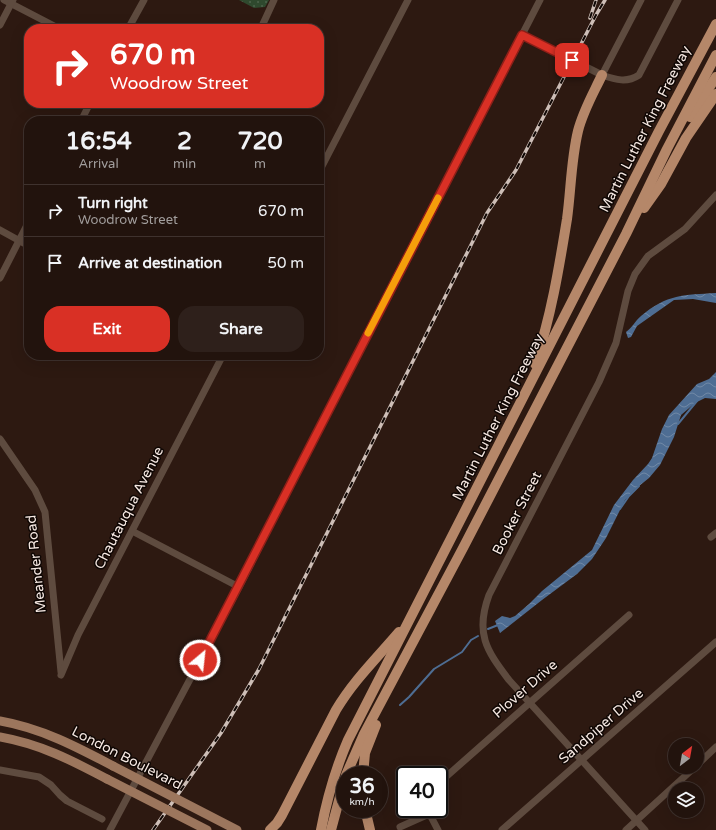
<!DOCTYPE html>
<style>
:root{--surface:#22130d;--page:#2e201b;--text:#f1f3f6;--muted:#a29e9d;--line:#3f322e;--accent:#d93025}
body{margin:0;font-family:"Varela Round",sans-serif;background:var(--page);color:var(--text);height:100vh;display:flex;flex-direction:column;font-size:15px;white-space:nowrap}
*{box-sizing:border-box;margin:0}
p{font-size:13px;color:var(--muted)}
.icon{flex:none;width:22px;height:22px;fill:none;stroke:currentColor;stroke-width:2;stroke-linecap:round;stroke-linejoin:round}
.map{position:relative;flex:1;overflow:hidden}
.panel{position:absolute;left:24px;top:116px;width:300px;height:244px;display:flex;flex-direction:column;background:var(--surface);border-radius:16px;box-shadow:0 4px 16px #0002,0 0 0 1px var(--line)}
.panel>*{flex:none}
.banner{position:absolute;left:24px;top:24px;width:300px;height:84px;border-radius:16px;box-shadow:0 4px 16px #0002,0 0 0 1px var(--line);background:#d93025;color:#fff;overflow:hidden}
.needle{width:26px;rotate:31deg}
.buttons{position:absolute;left:668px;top:738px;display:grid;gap:8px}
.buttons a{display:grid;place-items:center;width:36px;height:36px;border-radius:50%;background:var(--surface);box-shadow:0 4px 16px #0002,0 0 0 1px var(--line);font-size:20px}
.speed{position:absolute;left:336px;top:766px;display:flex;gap:8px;font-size:20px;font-weight:700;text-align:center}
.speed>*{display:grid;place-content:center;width:52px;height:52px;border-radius:50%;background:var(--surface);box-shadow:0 4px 16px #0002,0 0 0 1px var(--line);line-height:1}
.speed small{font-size:10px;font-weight:400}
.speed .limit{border:2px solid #111;border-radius:6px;background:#fff;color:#111}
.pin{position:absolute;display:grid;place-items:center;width:34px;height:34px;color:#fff;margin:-17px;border-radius:8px;box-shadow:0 2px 6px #0006}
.me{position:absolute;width:44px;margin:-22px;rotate:28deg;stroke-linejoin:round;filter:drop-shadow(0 0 3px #0008)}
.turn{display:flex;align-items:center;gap:14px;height:84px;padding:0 20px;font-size:18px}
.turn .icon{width:52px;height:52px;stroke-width:2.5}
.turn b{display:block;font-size:28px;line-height:34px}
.eta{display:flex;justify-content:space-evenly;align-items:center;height:68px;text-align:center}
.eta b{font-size:24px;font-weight:700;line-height:28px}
.button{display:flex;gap:8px;margin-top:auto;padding:8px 20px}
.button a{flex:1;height:46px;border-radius:16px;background:var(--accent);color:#fff;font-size:16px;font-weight:700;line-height:46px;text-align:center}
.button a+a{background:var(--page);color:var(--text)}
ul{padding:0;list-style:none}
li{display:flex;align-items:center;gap:12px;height:52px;padding:0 20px;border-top:1px solid var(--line)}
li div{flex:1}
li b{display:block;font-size:15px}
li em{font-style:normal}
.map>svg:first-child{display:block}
.park{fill:url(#park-dots)}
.water{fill:url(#water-waves)}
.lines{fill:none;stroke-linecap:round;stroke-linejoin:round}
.stream{stroke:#4e6d93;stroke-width:2}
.minor{stroke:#5e4b3f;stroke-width:7}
.major{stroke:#9c765d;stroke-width:9}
.highway{stroke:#b58769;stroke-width:10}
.rail-casing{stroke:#cdbeb7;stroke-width:3.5}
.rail{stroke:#0f0704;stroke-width:2;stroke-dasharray:6;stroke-linecap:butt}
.major-bridge{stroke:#9c765d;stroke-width:9}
.route-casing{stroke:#8d1f18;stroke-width:10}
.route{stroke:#d93025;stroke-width:7}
.slow{stroke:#f59e0b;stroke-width:7}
.labels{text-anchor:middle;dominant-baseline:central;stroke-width:3;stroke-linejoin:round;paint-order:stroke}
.street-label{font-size:14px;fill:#f6e8e2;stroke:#0f0704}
</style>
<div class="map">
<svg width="716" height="830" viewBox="0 0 716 830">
<defs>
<pattern id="park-dots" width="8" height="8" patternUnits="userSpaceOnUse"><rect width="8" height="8" fill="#2f492e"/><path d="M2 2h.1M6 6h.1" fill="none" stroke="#4e634c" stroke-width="1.8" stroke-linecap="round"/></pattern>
<pattern id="water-waves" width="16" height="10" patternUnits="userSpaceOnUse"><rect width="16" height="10" fill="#4e6d93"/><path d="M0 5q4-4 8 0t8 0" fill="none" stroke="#7189a7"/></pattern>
</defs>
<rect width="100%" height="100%" fill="#2d1911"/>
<path class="park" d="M239 0H269L265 7 254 8Z"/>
<g class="water">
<path d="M716 293V303L693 299 674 300 637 326 631 337 628 338 626 332C632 328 635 321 641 316 667 294 684 295 716 293Z"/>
<path d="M716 372V399L705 398 695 403 681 415 674 437 660 465 649 478 634 490 625 500 606 538 592 559 577 574 542 600 500 633 495 621 502 616 510 618 515 616 529 604 542 591 592 550 614 505 633 480 648 464 652 458 662 429 669 415 697 384 709 379Z"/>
</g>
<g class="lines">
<g class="stream">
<path d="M678 424 697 401"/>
<path d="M620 509 629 496 639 486"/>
<path d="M488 629 498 625"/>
<path d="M400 705 409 697 434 669 462 652 471 640 478 636"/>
</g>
<g class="minor">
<path d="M4 0 60 29"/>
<path d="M0 25 13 0"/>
<path d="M262 26 274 0"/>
<path d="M128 29 144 0"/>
<path d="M522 35 602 75C616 80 627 83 639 75L678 0"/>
<path d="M602 75 641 0"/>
<path d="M81 121 90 103"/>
<path d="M319 172 408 0"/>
<path d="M0 230 29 246"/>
<path d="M0 278 29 221"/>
<path d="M0 439 35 490 45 512 61 672"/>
<path d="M132 531 239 587"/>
<path d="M711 537 716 533"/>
<path d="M61 675 78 635 223 355"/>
<path d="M697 765 716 747"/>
<path d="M0 770 39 777 51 785 60 795 67 801 102 819"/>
<path d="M439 783 629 615"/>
<path d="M427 809 438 830"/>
<path d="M400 827 429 814"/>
<path d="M110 830 239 587 346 376 540 0"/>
<path d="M502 830 716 642"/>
<path d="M626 830 695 767"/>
<path d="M645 830 509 680C486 650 475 633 489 595L599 382 616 343 628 291 635 274 648 256 685 229 716 195"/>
</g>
<g class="major">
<path d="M0 721C41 728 77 747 113 766"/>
<path d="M0 737C40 744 71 760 107 779"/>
</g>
<g class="highway">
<path d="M690 117 716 77"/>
<path d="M644 208 661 184 686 138 716 94"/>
<path d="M535 364C551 317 559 268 567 219 571 190 571 160 578 131 583 111 593 94 602 75"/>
<path d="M346 775 364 734 463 548 626 234 667 149 716 55"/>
<path d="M363 775 365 753 376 725"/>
<path d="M365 809 370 830"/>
<path d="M270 830 277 823 282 815 336 710C354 680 376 659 399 632"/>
<path d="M321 830C327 798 335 770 348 740L659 131 716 24"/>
<path d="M331 830 345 778"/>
</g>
<g class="rail-casing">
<g id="rail">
<path d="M590 18 596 0"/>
<path d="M153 830 221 733 259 669 487 213 516 170 596 15 605 0"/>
</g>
</g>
<use href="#rail" class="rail"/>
<g class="major-bridge">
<path d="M113 766 237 830"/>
<path d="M107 779 207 830"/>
</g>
</g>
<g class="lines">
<g class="route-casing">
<path id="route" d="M200 660 522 35 572 60"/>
</g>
<use href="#route" class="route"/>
<path class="slow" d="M368 333 438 198"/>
</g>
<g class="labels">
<g class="street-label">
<text transform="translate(645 129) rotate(-63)">Martin Luther King Freeway</text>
<text transform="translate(498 417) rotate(-63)">Martin Luther King Freeway</text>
<text transform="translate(129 508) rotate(-63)">Chautauqua Avenue</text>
<text transform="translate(517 513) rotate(-63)">Booker Street</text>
<text transform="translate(36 564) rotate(-96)">Meander Road</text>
<text transform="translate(525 689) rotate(-41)">Plover Drive</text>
<text transform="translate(601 726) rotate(-41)">Sandpiper Drive</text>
<text transform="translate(127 758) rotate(27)">London Boulevard</text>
</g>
</g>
</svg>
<div class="buttons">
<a><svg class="needle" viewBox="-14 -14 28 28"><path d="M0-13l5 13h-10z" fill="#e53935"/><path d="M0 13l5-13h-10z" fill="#a29e9d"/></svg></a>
<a><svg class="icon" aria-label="layers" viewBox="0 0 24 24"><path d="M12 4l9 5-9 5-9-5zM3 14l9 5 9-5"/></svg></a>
</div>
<div class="speed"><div>36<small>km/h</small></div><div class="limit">40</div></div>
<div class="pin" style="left:572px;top:60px;background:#d93025"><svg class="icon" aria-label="arrive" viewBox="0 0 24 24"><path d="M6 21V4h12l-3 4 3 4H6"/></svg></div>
<svg class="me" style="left:200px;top:660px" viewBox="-20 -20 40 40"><circle r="17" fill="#d93025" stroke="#fff" stroke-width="3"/><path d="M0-11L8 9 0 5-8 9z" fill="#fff"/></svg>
<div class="banner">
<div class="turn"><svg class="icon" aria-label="right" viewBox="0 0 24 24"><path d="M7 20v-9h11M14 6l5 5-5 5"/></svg><div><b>670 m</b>Woodrow Street</div></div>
</div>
<section class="panel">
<div class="eta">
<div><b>16:54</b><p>Arrival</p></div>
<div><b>2</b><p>min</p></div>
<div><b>720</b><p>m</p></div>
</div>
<ul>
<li><svg class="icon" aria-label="right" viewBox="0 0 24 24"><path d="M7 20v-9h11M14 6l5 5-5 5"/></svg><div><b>Turn right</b><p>Woodrow Street</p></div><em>670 m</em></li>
<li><svg class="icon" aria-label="arrive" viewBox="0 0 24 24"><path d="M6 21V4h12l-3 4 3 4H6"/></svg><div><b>Arrive at destination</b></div><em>50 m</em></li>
</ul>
<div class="button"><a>Exit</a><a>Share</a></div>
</section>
</div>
